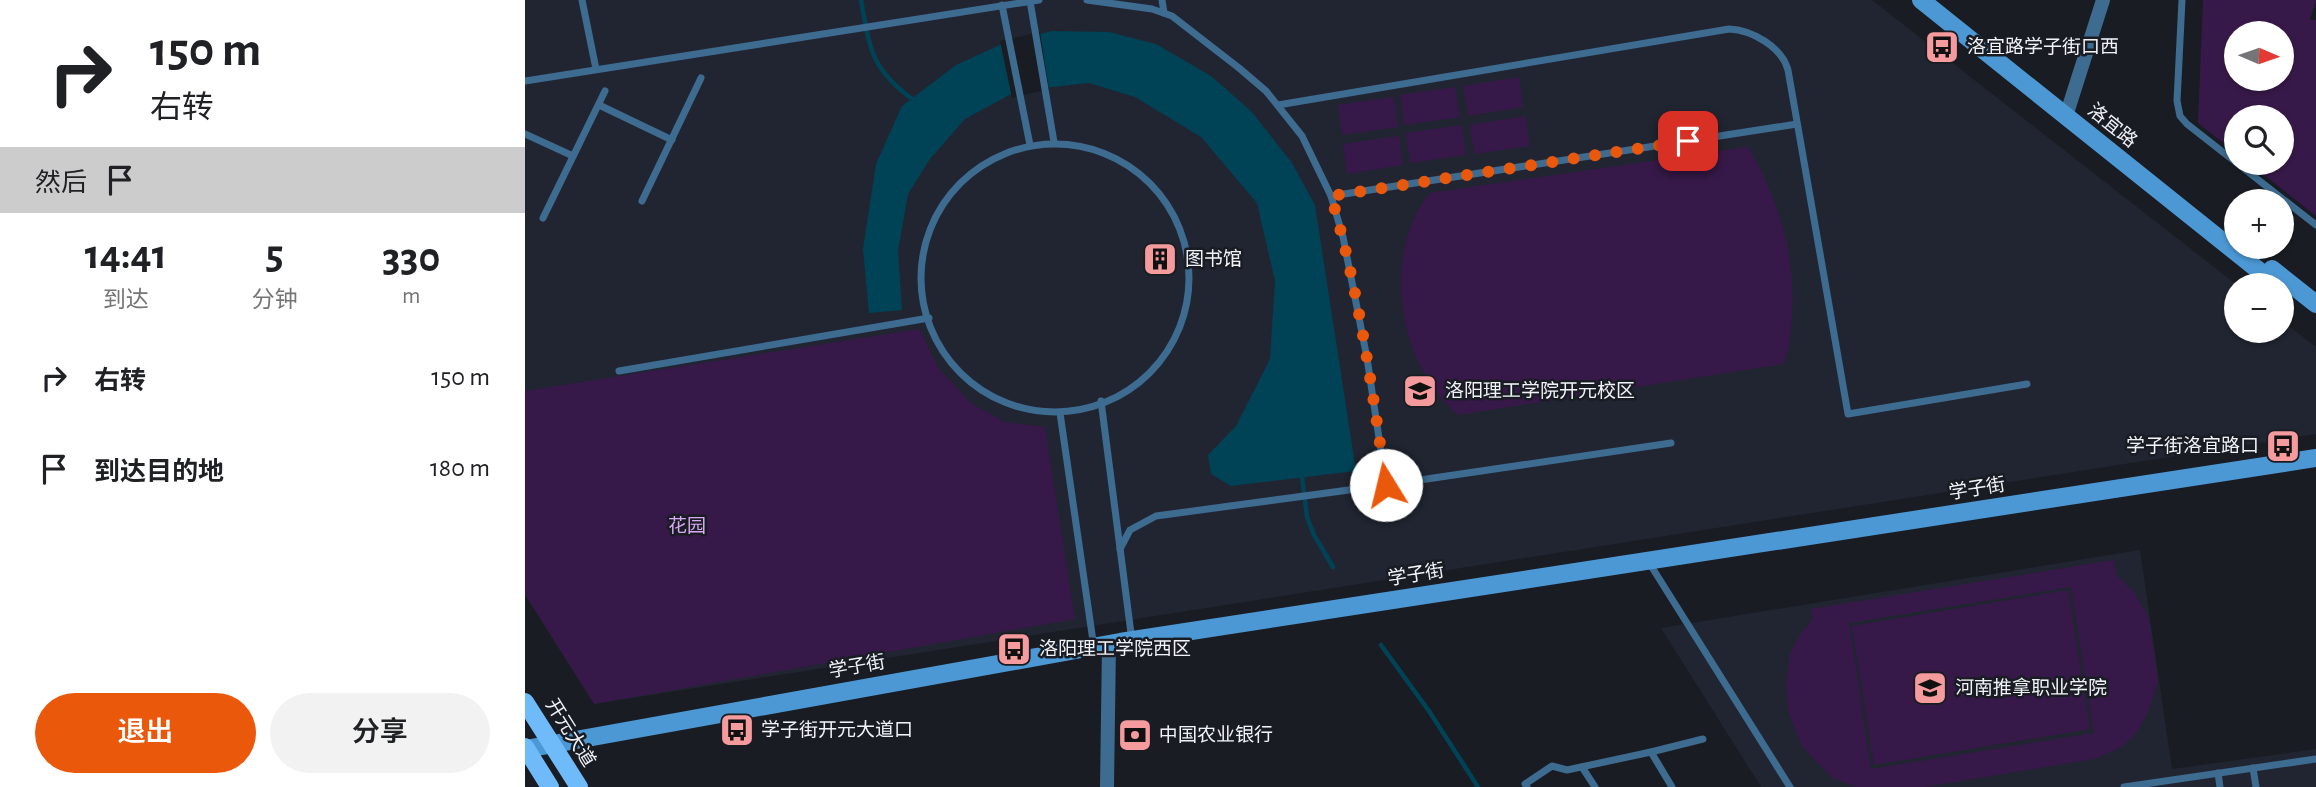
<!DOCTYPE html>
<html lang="zh">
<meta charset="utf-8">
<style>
:root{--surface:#fff;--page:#f2f2f2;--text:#202124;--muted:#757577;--accent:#ea580c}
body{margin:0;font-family:"Alegreya Sans","Noto Sans SC",sans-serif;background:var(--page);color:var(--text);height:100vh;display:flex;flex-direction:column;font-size:26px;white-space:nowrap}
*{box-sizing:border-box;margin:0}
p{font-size:23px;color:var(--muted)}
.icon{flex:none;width:38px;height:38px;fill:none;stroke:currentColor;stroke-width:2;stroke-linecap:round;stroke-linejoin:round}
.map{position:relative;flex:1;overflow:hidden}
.sheet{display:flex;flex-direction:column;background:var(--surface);width:525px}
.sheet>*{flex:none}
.banner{background:#fff;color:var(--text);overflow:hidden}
.needle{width:46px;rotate:92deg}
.fabs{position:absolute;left:1699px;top:21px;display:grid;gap:14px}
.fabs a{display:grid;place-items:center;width:70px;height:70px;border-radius:50%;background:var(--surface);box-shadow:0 2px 5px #0004;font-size:35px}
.pin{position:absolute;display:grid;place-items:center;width:60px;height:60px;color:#fff;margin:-30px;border-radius:14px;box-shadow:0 4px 10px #0006}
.me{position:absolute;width:77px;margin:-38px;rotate:351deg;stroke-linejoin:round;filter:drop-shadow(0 0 5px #0008)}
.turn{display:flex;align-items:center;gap:24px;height:147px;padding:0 35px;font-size:32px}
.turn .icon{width:91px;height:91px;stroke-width:2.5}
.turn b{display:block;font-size:49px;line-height:60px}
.then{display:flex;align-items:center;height:66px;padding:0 35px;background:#0003;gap:14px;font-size:26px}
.eta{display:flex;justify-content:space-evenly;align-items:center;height:119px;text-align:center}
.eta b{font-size:42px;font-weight:600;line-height:49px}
.primary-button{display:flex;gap:14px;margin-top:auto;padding:14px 35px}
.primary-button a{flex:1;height:80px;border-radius:42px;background:var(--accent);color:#fff;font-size:28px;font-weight:600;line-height:80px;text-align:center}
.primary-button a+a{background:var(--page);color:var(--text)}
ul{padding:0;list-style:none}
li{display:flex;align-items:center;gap:21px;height:91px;padding:0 35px}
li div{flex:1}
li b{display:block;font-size:26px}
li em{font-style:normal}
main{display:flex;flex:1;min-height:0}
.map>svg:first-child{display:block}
.built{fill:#202531}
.green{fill:#371949;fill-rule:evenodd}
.water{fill:#004356}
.pier{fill:#191c22}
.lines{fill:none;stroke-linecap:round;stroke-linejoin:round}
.stream{stroke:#004356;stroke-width:4.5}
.lane{stroke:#3e6b90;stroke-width:7}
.street{stroke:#3e6b90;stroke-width:14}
.secondary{stroke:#4c98d4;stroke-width:18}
.primary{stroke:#6fbaf8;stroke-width:18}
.route{stroke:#ea580c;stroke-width:12;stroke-dasharray:0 21.6}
.labels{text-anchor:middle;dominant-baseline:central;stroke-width:5;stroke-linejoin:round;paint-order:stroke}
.poi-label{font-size:19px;fill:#eff2f7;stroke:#191c22;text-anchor:start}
.street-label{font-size:19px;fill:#eff2f7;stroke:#191c22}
.park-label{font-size:19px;fill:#d8aaf5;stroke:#191c22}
</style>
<main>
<section class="sheet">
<div class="banner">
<div class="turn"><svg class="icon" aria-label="right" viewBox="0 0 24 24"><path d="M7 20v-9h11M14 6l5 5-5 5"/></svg><div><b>150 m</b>右转</div></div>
<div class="then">然后<svg class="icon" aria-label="arrive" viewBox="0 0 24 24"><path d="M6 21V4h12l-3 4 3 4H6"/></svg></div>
</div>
<div class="eta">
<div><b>14:41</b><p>到达</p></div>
<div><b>5</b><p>分钟</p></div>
<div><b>330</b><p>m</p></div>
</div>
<ul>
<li><svg class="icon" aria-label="right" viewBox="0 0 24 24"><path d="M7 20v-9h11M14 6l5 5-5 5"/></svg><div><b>右转</b></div><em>150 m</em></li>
<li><svg class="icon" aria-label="arrive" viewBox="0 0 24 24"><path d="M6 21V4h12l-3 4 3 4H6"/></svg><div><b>到达目的地</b></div><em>180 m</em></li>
</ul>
<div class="primary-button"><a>退出</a><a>分享</a></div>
</section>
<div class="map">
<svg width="1791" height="787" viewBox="0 0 1791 787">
<rect width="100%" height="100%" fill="#191c22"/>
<g class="built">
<path d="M0 0H1347L1712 285V331H1757V321L1791 347V434L69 704 0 595Z"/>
<path d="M1615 550 1647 769 1791 749V787H1236L1136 628Z"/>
</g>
<g class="green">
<path d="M1678 0H1791L1785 20H1791V216L1724 163H1757V117H1712L1711 153 1673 123ZM1712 33H1757V79H1712Z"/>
<path d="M994 77 998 107 943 116 938 86Z"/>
<path d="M930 87 935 117 879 125 875 95Z"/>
<path d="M869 97 873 127 817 135 813 105Z"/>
<path d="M1001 116 1005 146 949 154 945 125Z"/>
<path d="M937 125 941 155 885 163 881 133Z"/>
<path d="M874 136 878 165 822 174 818 144Z"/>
<path d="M1223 147C1254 199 1271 255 1267 317 1266 333 1265 349 1258 364L933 415C921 404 910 392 902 378 870 326 864 242 905 193Z"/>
<path d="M394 329 414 369 447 404 480 422 520 427 550 619 69 704 0 594V391Z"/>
<path d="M1589 560 1591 575 1609 592 1624 618 1633 681 1625 708 1612 732 1598 746 1570 759 1399 787H1331L1306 777 1277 746 1263 711 1261 684 1265 654 1275 634 1288 619 1286 609ZM1546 587 1569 733 1346 769 1324 623Z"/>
<path d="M1543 590 1565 729 1349 765 1327 626Z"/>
</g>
<path class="water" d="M527 31 584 32 631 44 686 76 727 112 767 163 790 205 831 471 706 486 686 474 683 455 711 426 745 359 750 281 732 203 676 137 610 97 564 83 492 91 440 119 405 159 383 194 373 251 377 310 344 313 338 249 351 164 377 106 431 65 477 44Z"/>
<path class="pier" d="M515 32 524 89 487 98 475 41Z"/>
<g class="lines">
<g class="stream">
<path d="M336 0C345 49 345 67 387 99"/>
<path d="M777 477 782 517 789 535 808 567"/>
<path d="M856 645 904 711 953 787"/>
</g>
<g class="lane">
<path d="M57 0 71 69"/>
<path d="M562 0 627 9 647 16 714 68 741 91 777 136 806 196 818 237 842 358 861 485"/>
<path d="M637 0 639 13"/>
<path d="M1657 0 1652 101 1655 116 1662 124 1791 225"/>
<path d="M505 1 529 142"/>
<path d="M477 5 505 145"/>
<path d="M0 81 514 0"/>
<path d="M74 105 147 140"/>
<path d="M753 105 1204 29C1227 30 1257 47 1263 70L1323 414 1502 384"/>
<path d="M0 134 48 156"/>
<circle cx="530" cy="278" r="134"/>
<path d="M806 196 1272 124"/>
<path d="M117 201 176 78"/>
<path d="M18 218 80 91"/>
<path d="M94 371 404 318"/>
<path d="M576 401 607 641"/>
<path d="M535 413 569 648"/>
<path d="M595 549 605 530 631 516 861 485 1146 443"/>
<path d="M1123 561 1265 787"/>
<path d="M1057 767 1070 787"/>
<path d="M1728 768 1731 787"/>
<path d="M1693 773 1695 787"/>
<path d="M1002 787 1000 784 1027 766 1042 770 1126 752"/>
<path d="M1147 787 1126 752 1178 739"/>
<path d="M1599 787 1791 759"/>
</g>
<g class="street">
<path d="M1541 116 1578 0"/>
<path d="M582 787 584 644"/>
</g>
<g class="secondary">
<path d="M1396 0 1752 285"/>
<path d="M1747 269 1791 304"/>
<path d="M1 749 595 642 1791 458"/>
</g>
<g class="primary">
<path d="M0 702 54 787"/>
<path d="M0 747 25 787"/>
</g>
</g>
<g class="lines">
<path class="route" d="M861 485C847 389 834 290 806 196L1163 141"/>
</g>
<defs>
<g id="bus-square" transform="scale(1.75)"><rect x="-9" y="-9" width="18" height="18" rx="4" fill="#f59b9d" stroke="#191c22"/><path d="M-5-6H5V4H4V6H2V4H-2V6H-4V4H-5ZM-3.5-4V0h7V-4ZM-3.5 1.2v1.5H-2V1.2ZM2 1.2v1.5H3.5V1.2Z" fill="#111"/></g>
<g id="building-square" transform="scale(1.75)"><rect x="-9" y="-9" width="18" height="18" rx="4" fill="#f59b9d" stroke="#191c22"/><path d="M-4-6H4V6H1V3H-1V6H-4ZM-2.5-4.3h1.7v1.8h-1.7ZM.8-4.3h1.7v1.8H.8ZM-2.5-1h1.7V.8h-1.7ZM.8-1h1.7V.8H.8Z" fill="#111"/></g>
<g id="university-square" transform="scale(1.75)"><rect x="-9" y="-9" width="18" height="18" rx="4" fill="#f59b9d" stroke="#191c22"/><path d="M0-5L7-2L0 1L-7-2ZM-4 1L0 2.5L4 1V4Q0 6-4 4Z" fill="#111"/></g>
<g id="bank-square" transform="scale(1.75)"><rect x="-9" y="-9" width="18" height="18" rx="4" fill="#f59b9d" stroke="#191c22"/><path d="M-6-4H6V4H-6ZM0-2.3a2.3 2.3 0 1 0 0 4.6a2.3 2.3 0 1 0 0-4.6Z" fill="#111"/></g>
</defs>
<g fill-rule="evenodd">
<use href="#bus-square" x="1417" y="47"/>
<use href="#building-square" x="635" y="259"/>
<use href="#university-square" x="895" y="391"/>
<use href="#bus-square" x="1758" y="446"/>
<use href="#bus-square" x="489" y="649"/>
<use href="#university-square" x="1405" y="688"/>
<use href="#bus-square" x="212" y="730"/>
<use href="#bank-square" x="610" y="735"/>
</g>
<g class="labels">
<g class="poi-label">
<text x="1442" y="47">洛宜路学子街口西</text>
<text x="660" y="259">图书馆</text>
<text x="920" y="391">洛阳理工学院开元校区</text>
<text x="1734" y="446" text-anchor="end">学子街洛宜路口</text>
<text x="514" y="649">洛阳理工学院西区</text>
<text x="1430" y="688">河南推拿职业学院</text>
<text x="236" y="730">学子街开元大道口</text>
<text x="634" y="735">中国农业银行</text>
</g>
<g class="street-label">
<text transform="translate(1587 126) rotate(39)">洛宜路</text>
<text transform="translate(1452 489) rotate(-9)">学子街</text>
<text transform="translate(891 575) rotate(-9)">学子街</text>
<text transform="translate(332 667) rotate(-10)">学子街</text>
<text transform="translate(45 733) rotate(58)">开元大道</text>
</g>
<g class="park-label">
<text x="162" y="526">花园</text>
</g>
</g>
</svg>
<div class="fabs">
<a><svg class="needle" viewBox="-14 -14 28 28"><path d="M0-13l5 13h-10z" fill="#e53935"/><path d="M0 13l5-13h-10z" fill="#757577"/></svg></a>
<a><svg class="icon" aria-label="search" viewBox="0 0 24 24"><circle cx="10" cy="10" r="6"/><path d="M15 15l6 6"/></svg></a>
<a>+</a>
<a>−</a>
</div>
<div class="pin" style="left:1163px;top:141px;background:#d93025"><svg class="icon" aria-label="arrive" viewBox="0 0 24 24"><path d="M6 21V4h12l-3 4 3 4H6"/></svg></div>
<svg class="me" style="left:861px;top:485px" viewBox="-20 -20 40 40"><circle r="19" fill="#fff"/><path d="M0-13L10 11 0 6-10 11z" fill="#ea580c"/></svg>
</div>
</main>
